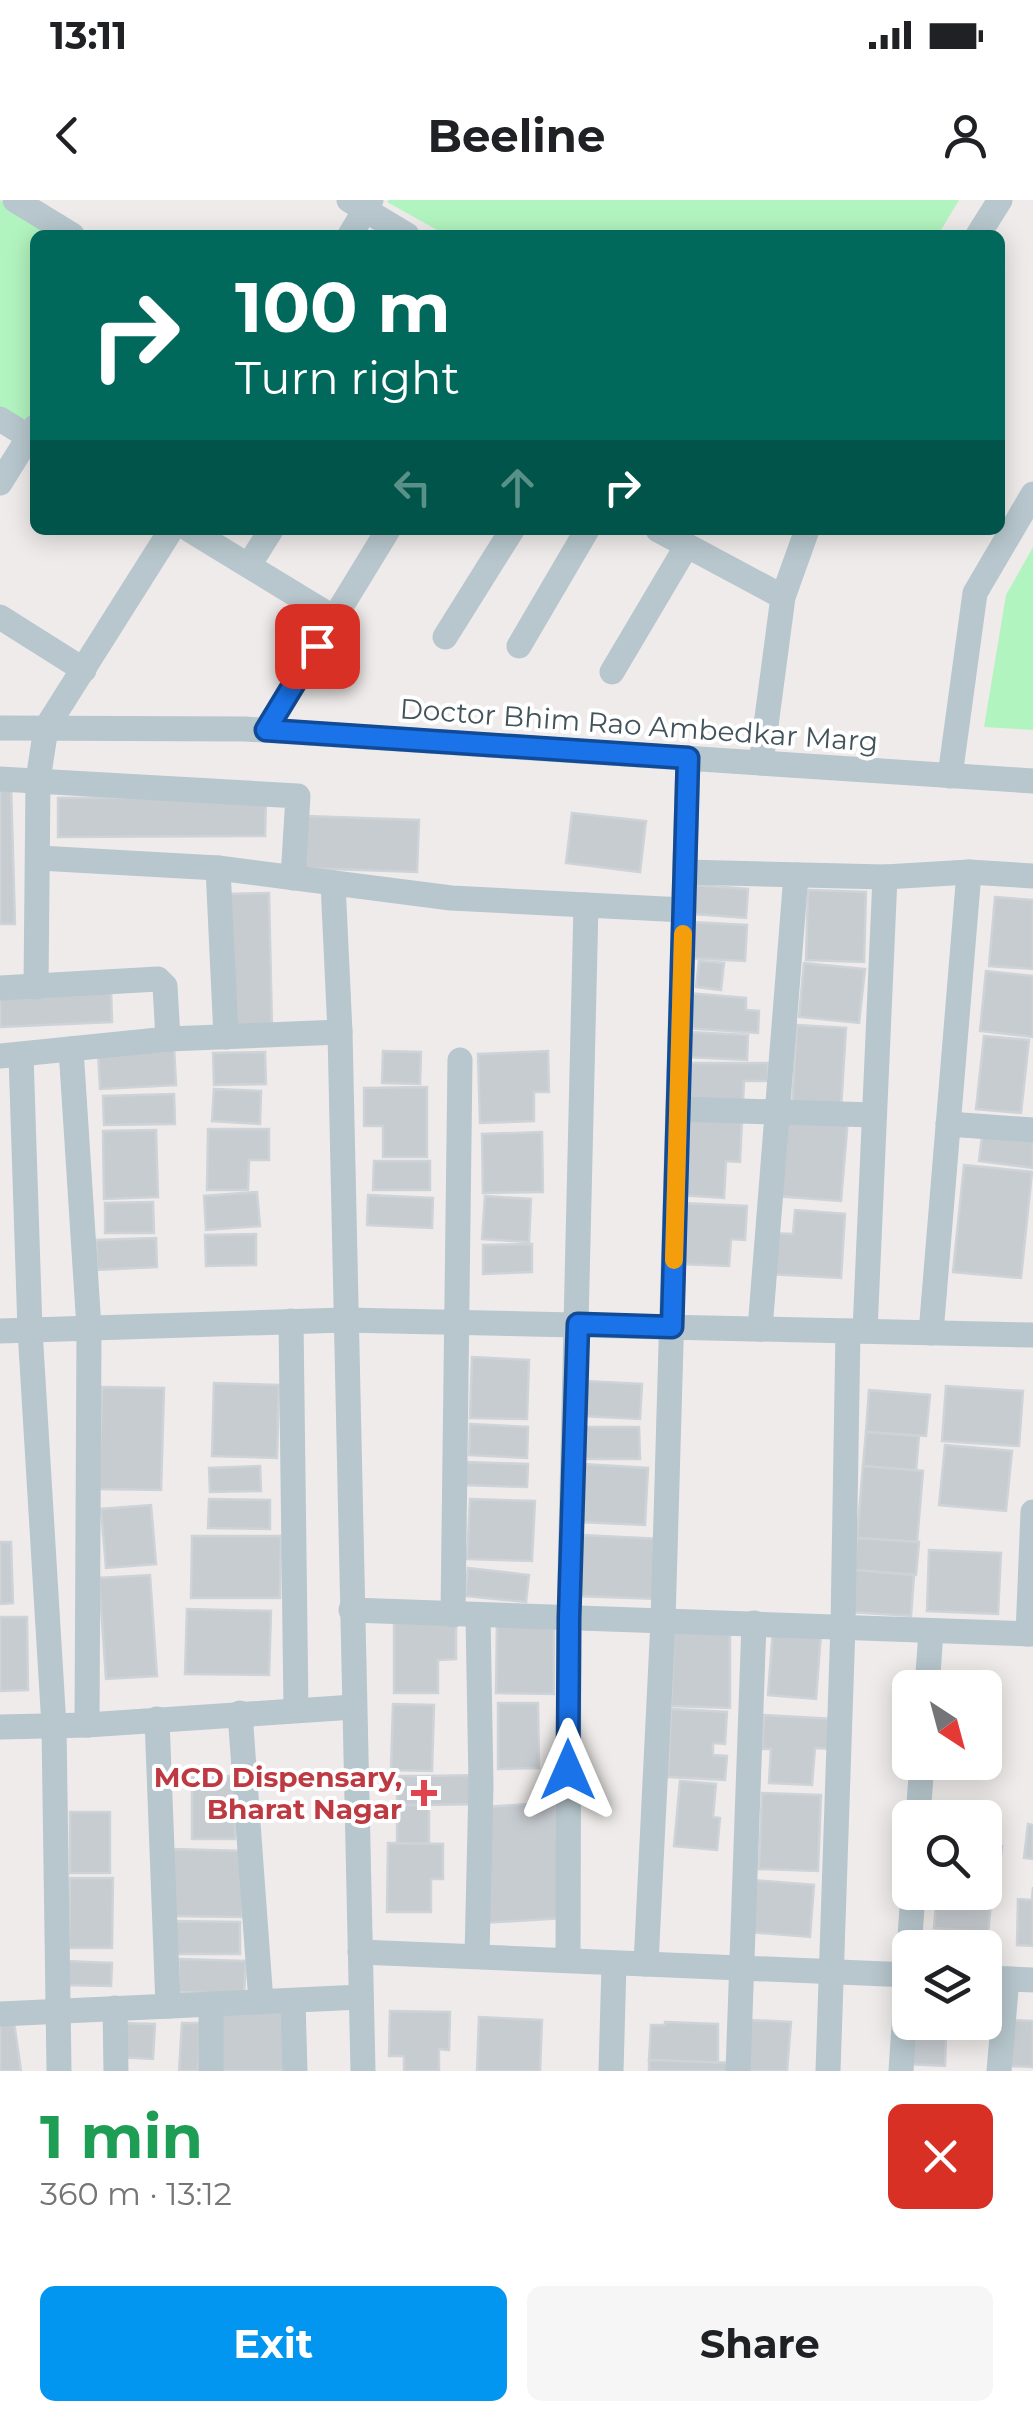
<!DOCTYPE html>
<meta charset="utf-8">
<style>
:root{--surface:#fff;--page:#f6f6f6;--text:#202124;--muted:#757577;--accent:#0396f0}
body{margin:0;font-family:Montserrat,sans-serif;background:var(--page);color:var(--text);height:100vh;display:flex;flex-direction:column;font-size:38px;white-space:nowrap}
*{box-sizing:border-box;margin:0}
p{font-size:32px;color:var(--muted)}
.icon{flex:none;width:55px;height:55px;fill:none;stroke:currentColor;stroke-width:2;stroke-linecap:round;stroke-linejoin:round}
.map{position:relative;height:1871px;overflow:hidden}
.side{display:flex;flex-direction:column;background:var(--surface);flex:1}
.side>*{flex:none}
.guide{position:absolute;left:30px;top:30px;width:975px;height:305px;border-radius:15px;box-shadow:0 5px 25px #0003;background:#00695c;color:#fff;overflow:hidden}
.needle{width:65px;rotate:144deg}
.buttons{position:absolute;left:892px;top:1470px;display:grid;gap:20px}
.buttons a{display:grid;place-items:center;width:110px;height:110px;border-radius:15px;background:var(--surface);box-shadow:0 5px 25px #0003;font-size:50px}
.pin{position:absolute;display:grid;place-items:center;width:85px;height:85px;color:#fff;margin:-42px;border-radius:20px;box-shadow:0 5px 15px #0006}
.me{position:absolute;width:110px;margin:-55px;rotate:0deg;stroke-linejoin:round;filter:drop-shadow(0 0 8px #0008)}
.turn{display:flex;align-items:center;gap:35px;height:210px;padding:0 40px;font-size:45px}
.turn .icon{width:130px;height:130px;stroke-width:2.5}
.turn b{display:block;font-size:70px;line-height:85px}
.lanes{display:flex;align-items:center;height:95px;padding:0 40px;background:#0003;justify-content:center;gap:50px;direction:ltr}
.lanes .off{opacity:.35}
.round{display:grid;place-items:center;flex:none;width:105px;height:105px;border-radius:15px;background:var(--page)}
.head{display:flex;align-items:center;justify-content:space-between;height:170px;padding:0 40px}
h1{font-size:60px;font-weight:700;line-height:75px;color:#1e9e55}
.primary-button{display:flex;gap:20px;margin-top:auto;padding:20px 40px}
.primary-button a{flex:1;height:115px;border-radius:15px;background:var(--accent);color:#fff;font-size:40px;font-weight:700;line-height:115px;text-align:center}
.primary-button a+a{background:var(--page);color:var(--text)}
.status{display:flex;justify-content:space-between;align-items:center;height:70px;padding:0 50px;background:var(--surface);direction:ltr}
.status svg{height:28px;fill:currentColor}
header{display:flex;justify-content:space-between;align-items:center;height:130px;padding:0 40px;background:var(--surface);font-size:45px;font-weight:700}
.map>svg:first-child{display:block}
.green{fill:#b2f4bf}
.building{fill:#c7ccd1;stroke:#ced3d8;stroke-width:2.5}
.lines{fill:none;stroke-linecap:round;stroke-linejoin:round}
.minor{stroke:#b7c7cd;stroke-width:25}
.route-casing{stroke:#114b97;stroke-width:25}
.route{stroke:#1a73e8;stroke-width:18}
.slow{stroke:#f59e0b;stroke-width:18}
.health-dot{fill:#e0444e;stroke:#fff;stroke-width:4}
.labels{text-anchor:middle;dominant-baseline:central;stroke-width:8;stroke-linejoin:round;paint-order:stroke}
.street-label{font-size:28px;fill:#42535b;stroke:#fff}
.health-label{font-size:28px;font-weight:bold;fill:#be3a42;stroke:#fff;text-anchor:end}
</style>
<div class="status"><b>13:11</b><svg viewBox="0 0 49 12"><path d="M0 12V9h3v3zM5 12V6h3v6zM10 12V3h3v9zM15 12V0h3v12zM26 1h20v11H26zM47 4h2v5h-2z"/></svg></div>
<header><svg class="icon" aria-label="back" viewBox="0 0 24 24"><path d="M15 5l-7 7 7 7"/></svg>Beeline<svg class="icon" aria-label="person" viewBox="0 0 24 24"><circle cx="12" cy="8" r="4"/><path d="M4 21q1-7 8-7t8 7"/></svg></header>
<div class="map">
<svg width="1033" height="1871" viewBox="0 0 1033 1871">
<rect width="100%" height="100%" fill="#efebeb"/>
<g class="green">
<path d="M0 0 61 35H35V216L28 228 0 211Z"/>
<path d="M389 0H959L938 35H446L387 2Z"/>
<path d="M1033 347V530L984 527 1006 395Z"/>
</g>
<g class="building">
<path d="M0 584H11L15 724H0Z"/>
<path d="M266 597 265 636 58 637V598Z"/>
<path d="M572 613 646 621 640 672 566 663Z"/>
<path d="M306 616 419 620 417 672 304 668Z"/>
<path d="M696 685 748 689 746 718 694 714Z"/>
<path d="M808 690 866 692 864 762 806 760Z"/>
<path d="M269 693 272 830 231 831 228 694Z"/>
<path d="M995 697 1033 700V769L989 766Z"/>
<path d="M691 722 747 725 745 761 689 758Z"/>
<path d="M699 761 724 763 721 790 696 787Z"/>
<path d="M804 763 865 769 859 823 799 817Z"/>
<path d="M986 771 1033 776V837L980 831Z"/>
<path d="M111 790 112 822 0 827V795Z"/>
<path d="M687 793 746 798V810L759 811 758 833 685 828Z"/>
<path d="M797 825 846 828 841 909 792 906Z"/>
<path d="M688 832 748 835 747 860 687 857Z"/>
<path d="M984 836 1029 840 1021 913 976 909Z"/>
<path d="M174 847 176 885 100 889 98 851Z"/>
<path d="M383 851 421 852 420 884 382 883Z"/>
<path d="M548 851 549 892H534V921L480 923 478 854Z"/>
<path d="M265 852 266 884 214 885 213 853Z"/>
<path d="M687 863H768V881H744L743 903 686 904Z"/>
<path d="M427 887V957H383V926H364V888Z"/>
<path d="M214 889 261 891 260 924 212 921Z"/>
<path d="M174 894 175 924 104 925 103 896Z"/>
<path d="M783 913 848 918 841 1001 775 996Z"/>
<path d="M684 916 742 919 740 962 726 961 724 998 679 995Z"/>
<path d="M983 928 1033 935V968L979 961Z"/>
<path d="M208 929H269V960H249L248 990H207Z"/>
<path d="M156 930 158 997 104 999 103 931Z"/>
<path d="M542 932 543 992 483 993 482 934Z"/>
<path d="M374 961H430V990H373Z"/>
<path d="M964 965 1032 972 1021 1078 953 1072Z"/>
<path d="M257 992 260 1026 206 1030 204 996Z"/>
<path d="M368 995 433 998 432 1028 367 1025Z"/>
<path d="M485 996 531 999 529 1042 482 1039Z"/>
<path d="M153 1002 154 1033H105V1003Z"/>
<path d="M682 1003 747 1006 745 1040 731 1039 729 1066 679 1064Z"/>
<path d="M795 1010 845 1014 841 1078 768 1074 771 1033 793 1034Z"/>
<path d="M256 1034V1065L206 1066 205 1035Z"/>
<path d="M156 1038 157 1067 97 1070 96 1040Z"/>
<path d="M532 1044V1072L483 1074V1045Z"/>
<path d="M472 1157 529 1160 527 1219 470 1218Z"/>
<path d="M584 1181 642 1184 640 1219 582 1216Z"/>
<path d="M214 1183 279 1185 277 1258 212 1256Z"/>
<path d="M946 1186 1023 1191 1019 1246 942 1241Z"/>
<path d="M102 1187 164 1188 161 1290 99 1289Z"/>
<path d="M869 1190 930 1195 926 1236 866 1232Z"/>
<path d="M470 1224 528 1227 527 1258 469 1255Z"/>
<path d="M585 1227H639L640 1259H585Z"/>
<path d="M866 1232 919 1236 916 1271 863 1266Z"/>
<path d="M945 1245 1012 1251 1006 1311 939 1305Z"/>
<path d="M464 1262 528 1264 527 1287 463 1285Z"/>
<path d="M583 1264 648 1268 645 1325 579 1322Z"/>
<path d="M260 1266 261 1291 210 1292 209 1268Z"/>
<path d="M863 1266 923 1271 917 1342 857 1338Z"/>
<path d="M209 1299 270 1300V1329L208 1328Z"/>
<path d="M470 1299 535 1301 532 1361 467 1359Z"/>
<path d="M151 1305 156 1364 106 1368 101 1309Z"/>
<path d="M581 1335 662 1339 659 1399 577 1396Z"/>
<path d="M192 1336H281L280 1398H191Z"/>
<path d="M857 1338 919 1342 916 1375 854 1370Z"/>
<path d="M0 1342H11L13 1403 0 1404Z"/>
<path d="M929 1350 1001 1353 998 1414 927 1411Z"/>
<path d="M468 1368 529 1375 526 1402 465 1396Z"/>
<path d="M854 1370 914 1375 911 1416 851 1412Z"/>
<path d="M150 1375 157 1476 106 1479 99 1378Z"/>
<path d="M187 1409 271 1411 269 1475 185 1474Z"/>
<path d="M0 1417H27L28 1490 0 1491Z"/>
<path d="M394 1420H456V1459L438 1460V1493H394Z"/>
<path d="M497 1421H554V1494L496 1493Z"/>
<path d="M773 1429 821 1433 816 1499 768 1495Z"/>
<path d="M674 1432 730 1434V1508L671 1506Z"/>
<path d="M498 1503H538L539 1568 498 1569Z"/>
<path d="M393 1504 434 1505 432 1571 391 1570Z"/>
<path d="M671 1509 727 1512 725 1544 713 1543V1555L727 1556 725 1580 668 1577Z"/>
<path d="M764 1515 834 1519 832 1549 815 1548 812 1585 769 1583 771 1549H762Z"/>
<path d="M479 1575V1604L429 1605 428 1576Z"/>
<path d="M192 1576H236L235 1639H192Z"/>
<path d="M397 1576H428L429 1605H397Z"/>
<path d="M680 1581 716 1584 713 1617 720 1618 717 1650 674 1646Z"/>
<path d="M762 1593 821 1595 818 1671 759 1669Z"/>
<path d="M556 1602 564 1718 483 1723 486 1607Z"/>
<path d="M397 1605H429V1643L397 1644Z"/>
<rect x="70" y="1612" width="40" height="61"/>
<path d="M1028 1624 1033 1625V1659L1024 1658Z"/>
<path d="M985 1627 997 1628 995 1645 1002 1646 1000 1662 985 1661Z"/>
<path d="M388 1643 443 1644V1679H431V1712H387Z"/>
<path d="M171 1649 244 1651 242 1717 170 1716Z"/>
<path d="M985 1661 995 1662 988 1733 934 1728 937 1692H985Z"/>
<path d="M70 1678H113L112 1748H69Z"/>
<path d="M752 1680 814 1685 810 1737 749 1732Z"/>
<path d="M1033 1687V1746L1017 1745 1018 1699 1032 1700Z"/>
<path d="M171 1721 240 1722V1754H171Z"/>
<path d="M179 1759 246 1761 244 1794 178 1792Z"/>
<path d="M65 1761 112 1763 111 1786 64 1785Z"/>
<path d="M290 1806 292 1871H215L214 1808Z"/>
<path d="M390 1811 450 1812 449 1850 439 1849V1871H404V1856H389Z"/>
<path d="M479 1817 542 1820 540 1871H477Z"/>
<path d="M750 1820 791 1822 787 1871H746Z"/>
<path d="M1008 1820 1033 1821V1867L1006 1866Z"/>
<path d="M14 1822 21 1871H0V1823Z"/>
<path d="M665 1822 718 1824V1863L649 1860 651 1825H665Z"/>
<path d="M120 1823 155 1824 153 1859 118 1857Z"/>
<path d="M182 1823H200L198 1871H179Z"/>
<path d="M908 1830 946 1832 945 1866 906 1864Z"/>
<path d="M649 1860 733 1863V1871H649Z"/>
</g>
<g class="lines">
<g class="minor">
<path d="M15 0 72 35"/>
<path d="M349 0 407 35"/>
<path d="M350 35 371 0"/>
<path d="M978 35 1000 0"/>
<path d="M0 219 29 237"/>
<path d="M0 283 35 227"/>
<path d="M190 330 334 418"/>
<path d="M658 330 783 397"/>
<path d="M249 365 271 330"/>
<path d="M0 417 84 470"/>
<path d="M445 437 512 330"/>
<path d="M519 446 587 330"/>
<path d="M612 472 686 347"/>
<path d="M0 528 245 529 1033 581"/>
<path d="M266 530 388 330"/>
<path d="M761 563 783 397 807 330"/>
<path d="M950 576 975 393 1033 294"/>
<path d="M0 579 298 596 293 678"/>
<path d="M39 658 218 668 451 698 684 710"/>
<path d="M218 668 226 837"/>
<path d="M685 672 885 677 969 672 1033 676"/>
<path d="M333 683 340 832 363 1871"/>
<path d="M36 787 38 580 46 528 171 330"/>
<path d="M0 788 158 779 165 786 168 839"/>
<path d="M71 849 89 1128 87 1525"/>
<path d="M21 855 30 1130 54 1526 59 1871"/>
<path d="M0 856 168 839 340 832"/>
<path d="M678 909 874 915"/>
<path d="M948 924 1033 930"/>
<path d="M291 1121 296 1510"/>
<path d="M760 1129 796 675"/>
<path d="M0 1131 344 1120 1033 1135"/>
<path d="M865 1131 885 677"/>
<path d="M931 1133 969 672"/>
<path d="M351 1410 1033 1434"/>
<path d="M453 1415 460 860"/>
<path d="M1028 1434 1033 1312"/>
<path d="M927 1488 931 1431"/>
<path d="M240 1513 261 1802"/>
<path d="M157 1519 168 1806"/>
<path d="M0 1527 87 1525 354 1507"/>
<path d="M918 1618 922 1562"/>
<path d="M360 1752 910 1775"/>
<path d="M477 1756 481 1585 478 1415"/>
<path d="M568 1760 569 1418 586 705"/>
<path d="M646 1764 663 1421 688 558"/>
<path d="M985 1778 1033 1780"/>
<path d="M293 1801 295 1871"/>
<path d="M211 1804V1871"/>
<path d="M115 1808 116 1871"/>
<path d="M0 1814 361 1797"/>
<path d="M611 1871 614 1764"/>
<path d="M738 1871 754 1423"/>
<path d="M828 1871 843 1425 848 1131"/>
<path d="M901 1871 913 1692"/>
<path d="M999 1871 1007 1779"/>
</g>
</g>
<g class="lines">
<g class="route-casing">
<path id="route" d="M317 446 266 530 688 558 672 1127 578 1124 569 1418 568 1570"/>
</g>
<use href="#route" class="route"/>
<path class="slow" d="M674 1060 683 734"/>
</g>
<path class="health-dot" d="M419 1578h10v10h10v10h-10v10h-10v-10h-10v-10h10z"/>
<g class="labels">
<g class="street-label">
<text transform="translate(639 525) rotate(4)">Doctor Bhim Rao Ambedkar Marg</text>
</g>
<g class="health-label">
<text x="402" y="1577">MCD Dispensary,<tspan x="402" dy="32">Bharat Nagar</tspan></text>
</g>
</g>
</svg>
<div class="buttons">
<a><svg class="needle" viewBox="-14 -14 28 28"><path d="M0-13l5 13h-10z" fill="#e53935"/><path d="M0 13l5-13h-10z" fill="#757577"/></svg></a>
<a><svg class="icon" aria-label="search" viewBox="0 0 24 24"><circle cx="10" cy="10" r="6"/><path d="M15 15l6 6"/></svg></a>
<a><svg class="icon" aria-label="layers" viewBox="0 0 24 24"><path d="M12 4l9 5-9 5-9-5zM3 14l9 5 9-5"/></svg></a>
</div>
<div class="pin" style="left:317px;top:446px;background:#d93025"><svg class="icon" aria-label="arrive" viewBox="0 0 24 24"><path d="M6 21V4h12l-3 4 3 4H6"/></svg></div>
<svg class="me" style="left:568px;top:1570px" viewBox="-20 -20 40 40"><path d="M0-17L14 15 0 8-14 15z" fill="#1a73e8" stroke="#fff" stroke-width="4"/></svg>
<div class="guide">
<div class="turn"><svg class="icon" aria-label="right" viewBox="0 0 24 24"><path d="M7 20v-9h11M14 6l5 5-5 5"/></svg><div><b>100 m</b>Turn right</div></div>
<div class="lanes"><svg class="icon off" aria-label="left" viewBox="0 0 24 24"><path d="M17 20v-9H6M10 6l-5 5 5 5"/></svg><svg class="icon off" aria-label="ahead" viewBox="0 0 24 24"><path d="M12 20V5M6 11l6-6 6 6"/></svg><svg class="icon" aria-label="right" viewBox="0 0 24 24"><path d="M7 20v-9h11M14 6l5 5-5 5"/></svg></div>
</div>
</div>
<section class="side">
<div class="head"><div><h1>1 min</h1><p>360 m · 13:12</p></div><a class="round" style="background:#d93025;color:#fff"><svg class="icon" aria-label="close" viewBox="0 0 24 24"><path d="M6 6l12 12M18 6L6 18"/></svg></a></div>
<div class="primary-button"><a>Exit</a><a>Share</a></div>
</section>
